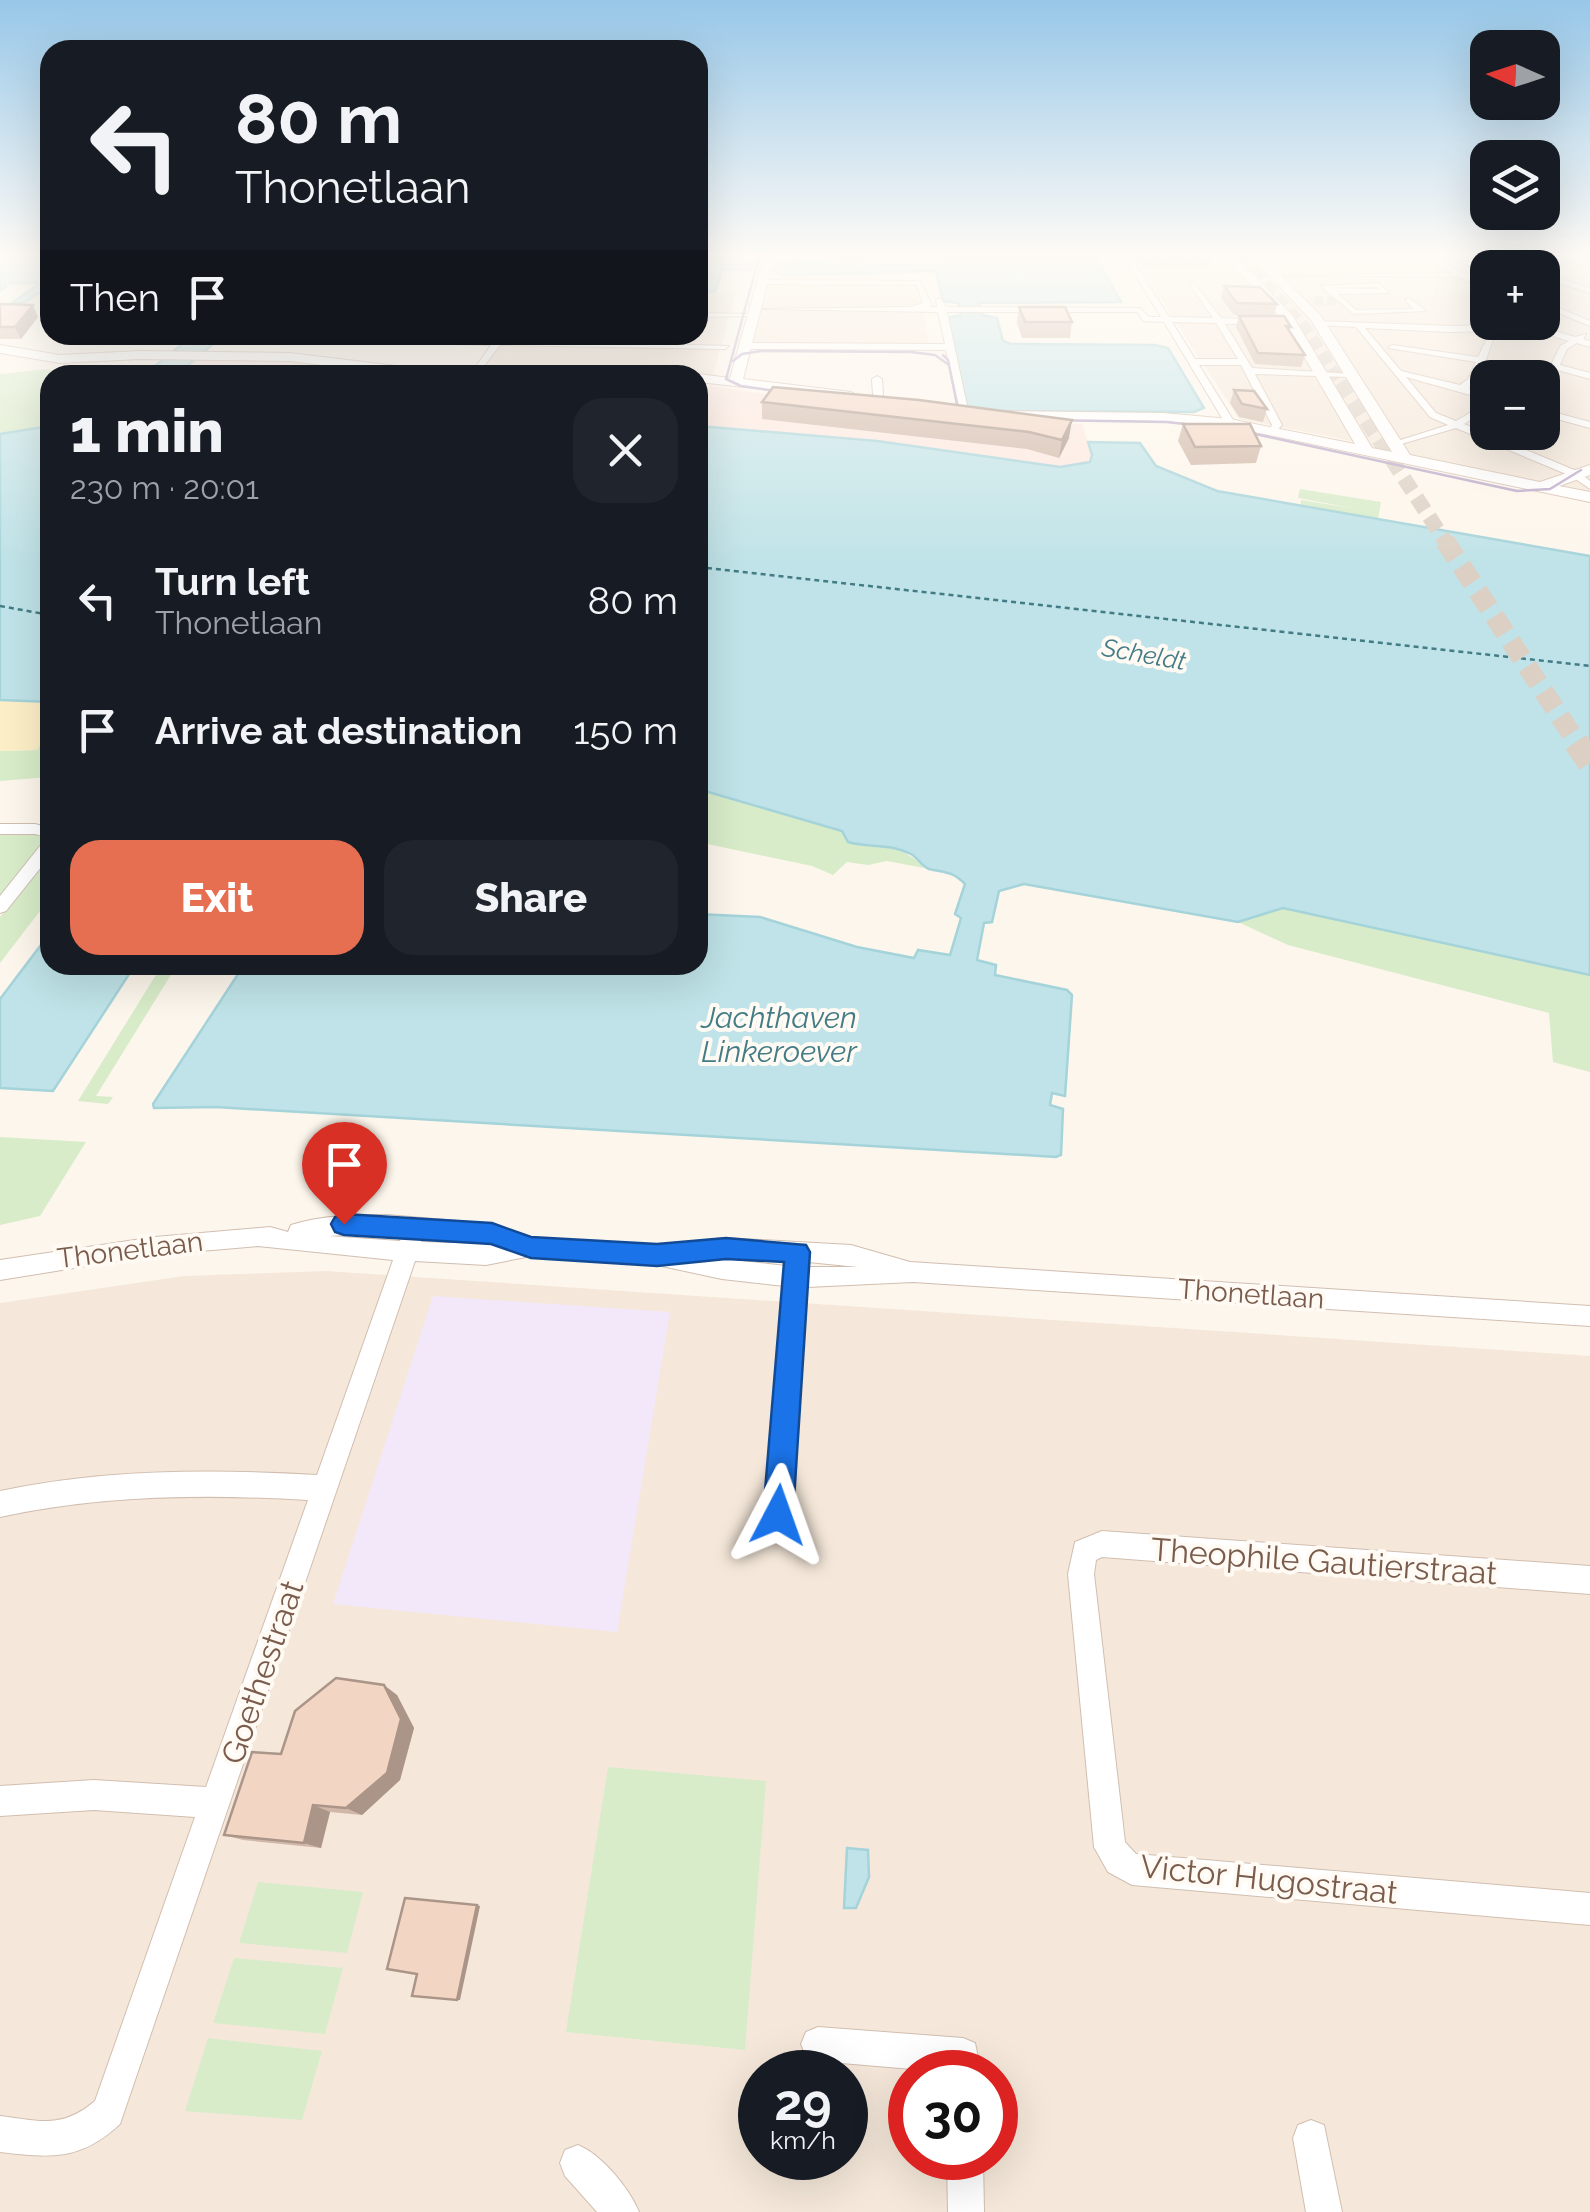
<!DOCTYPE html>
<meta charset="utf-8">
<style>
:root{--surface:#171b24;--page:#20242c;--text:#f1f3f6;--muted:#9ea1a6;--accent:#e76f51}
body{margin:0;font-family:Raleway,sans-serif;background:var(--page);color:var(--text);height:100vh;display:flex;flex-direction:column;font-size:38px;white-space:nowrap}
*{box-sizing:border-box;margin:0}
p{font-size:32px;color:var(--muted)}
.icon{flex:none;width:55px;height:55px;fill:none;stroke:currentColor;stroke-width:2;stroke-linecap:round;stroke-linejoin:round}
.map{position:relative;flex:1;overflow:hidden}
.side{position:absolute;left:40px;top:365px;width:668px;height:610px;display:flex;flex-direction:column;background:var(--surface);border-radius:30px;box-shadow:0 10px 40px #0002}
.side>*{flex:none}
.hud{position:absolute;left:40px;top:40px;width:668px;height:305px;border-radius:30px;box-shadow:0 10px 40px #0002;background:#171b24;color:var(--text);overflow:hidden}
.needle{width:65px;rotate:273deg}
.fabs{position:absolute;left:1470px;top:30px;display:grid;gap:20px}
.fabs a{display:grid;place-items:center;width:90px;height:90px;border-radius:20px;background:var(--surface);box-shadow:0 10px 40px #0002;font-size:50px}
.speed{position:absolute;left:738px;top:2050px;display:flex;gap:20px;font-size:50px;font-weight:700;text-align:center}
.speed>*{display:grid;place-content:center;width:130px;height:130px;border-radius:50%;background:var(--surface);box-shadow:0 10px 40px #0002;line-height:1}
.speed small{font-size:25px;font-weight:400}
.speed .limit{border:15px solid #d22;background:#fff;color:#111}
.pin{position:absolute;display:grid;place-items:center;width:85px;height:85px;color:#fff;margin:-102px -42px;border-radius:50% 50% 50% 0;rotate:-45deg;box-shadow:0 0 10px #0007}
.pin .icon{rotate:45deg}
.me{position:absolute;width:110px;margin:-55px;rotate:4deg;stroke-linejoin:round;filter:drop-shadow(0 0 8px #0008)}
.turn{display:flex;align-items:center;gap:35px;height:210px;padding:0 30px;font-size:45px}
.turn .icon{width:130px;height:130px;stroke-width:2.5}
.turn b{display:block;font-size:70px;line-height:85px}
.then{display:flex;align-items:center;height:95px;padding:0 30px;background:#0003;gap:20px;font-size:38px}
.round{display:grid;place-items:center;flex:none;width:105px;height:105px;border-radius:30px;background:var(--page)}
.summary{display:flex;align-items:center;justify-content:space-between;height:170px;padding:0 30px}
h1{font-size:60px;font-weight:800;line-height:75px}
.primary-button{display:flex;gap:20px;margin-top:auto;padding:20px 30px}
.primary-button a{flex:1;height:115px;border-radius:30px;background:var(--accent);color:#fff;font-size:40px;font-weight:800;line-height:115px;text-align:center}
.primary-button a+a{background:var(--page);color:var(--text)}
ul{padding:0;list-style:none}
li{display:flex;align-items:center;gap:30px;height:130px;padding:0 30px}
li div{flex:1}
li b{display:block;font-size:38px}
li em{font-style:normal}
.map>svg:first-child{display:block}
.residential{fill:#f5e8da;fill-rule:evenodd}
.commercial{fill:#fde8e0}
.education{fill:#f3e8fa}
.green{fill:#d8ecc9}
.sand{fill:#fcefc7}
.water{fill:#bfe3e8;stroke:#a5d3da;stroke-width:2.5}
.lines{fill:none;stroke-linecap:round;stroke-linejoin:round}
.ferry{stroke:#437c86;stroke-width:2.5;stroke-dasharray:5 4;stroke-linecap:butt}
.street-tunnel{stroke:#dcd0c4;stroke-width:9;stroke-dasharray:9 4;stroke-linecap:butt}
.secondary-tunnel-far3{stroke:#dcd0c4;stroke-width:12;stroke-dasharray:12 6;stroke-linecap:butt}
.secondary-tunnel-far2{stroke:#dcd0c4;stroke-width:15;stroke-dasharray:15 8;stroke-linecap:butt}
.secondary-tunnel-far1{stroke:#dcd0c4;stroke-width:20;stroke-dasharray:20 10;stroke-linecap:butt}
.secondary-tunnel{stroke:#dcd0c4;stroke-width:25;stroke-dasharray:25 12;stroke-linecap:butt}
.street-casing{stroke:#d1beb0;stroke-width:2}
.secondary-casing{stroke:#d6c0b0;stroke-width:2}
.street{fill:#fff;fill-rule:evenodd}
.secondary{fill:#fff;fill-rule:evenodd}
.tram{stroke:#b9a8c9;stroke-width:2.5}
.wall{fill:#d1b7a8}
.shaded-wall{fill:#aa9588}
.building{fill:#f3d5c3;stroke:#aa9588;stroke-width:2.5}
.route{fill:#1a73e8;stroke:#114b97;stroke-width:2.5}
.labels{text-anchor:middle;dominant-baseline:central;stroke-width:8;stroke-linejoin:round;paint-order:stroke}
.far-water-label{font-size:25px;font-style:italic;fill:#437c86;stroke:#fffaf3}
.street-label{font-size:28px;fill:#7a5c4d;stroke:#fffaf3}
.water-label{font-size:30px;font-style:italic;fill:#437c86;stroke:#fffaf3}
.near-street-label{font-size:32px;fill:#7a5c4d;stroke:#fffaf3}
</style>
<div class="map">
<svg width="1590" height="2212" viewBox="0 0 1590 2212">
<rect width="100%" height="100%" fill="#fdf6ec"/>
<g class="residential">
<path d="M796 257H945L947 265H868L859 260Z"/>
<path d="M1134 257H1590V493L1524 482 1338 438 1239 419ZM1488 268H1542V322H1488ZM1488 378H1542V432H1488Z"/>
<path d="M765 270 782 275 887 274 888 284H919L929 344 754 343Z"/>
<path d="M736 292 713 376 475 371 499 335H698V293Z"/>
<path d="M326 1271 1590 1356V2212H0V1303L184 1276ZM760 2072H845V2158H760ZM910 2072H995V2158H910Z"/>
</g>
<g class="commercial">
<path d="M197 359 281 361 413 375 180 372Z"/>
<path d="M698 384 895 413 994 423 1082 424 1092 458 1082 465 1060 467 877 441 698 426Z"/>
</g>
<path class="education" d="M433 1296 670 1312 617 1632 333 1604Z"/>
<g class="green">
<path d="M48 369 72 375H50V426L0 434V374Z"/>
<path d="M1300 489 1381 502 1378 519 1300 507 1301 500 1358 509 1298 498Z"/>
<path d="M50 728V777L0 781V751L37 750Z"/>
<path d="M698 789 842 831 862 846C886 842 908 850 924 868L887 861 868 865 847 862 833 875 812 866 698 842Z"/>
<path d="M0 834 32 833 42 838 43 843 0 897Z"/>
<path d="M50 855V898L0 963V917Z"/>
<path d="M1283 908 1590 975V1072L1553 1062 1549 1013 1288 945 1238 922Z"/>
<path d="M162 965H177L96 1096 113 1097 108 1104 78 1101Z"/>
<path d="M0 1137 86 1142 40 1216 0 1225Z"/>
<path d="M608 1767 766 1781 745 2050 566 2032Z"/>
<path d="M258 1882 363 1892 347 1953 239 1943Z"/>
<path d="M234 1958 343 1968 325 2034 213 2023Z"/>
<path d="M208 2038 322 2051 302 2120 185 2111Z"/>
</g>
<path class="sand" d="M0 700 50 702V727L37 750 0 751Z"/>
<g class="water">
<path d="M0 257H50V286L23 303H12L40 283H10L0 291Z"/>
<path d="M698 257H726L725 264 859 260 868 265H946L945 257H1095L1121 302 979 303 982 315 997 318 1003 341 1011 344 1155 345 1168 348 1204 408 1194 412 980 411 966 406 947 318 961 315 958 303 943 301 936 271 781 275 774 270 723 269 715 291 698 293Z"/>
<path d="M166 335H250L243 342 213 344 181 371 188 373 185 375H131L148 372 182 344 159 340Z"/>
<path d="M50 426V702L0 700V434Z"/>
<path d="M698 426 877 441 1060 467 1090 462 1092 455 1088 442 1140 443 1156 466 1217 491 1590 556V975L1283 908 1238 922 1024 884 999 891 992 922 984 923 977 960 996 965 995 975 1067 990 1072 995 1065 1096 1052 1093 1050 1105 1063 1109 1061 1155 1056 1157 216 1107 154 1108 153 1104 244 965H698V914L760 917 857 947 914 958 918 950 950 955 961 918 955 914 965 884C952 871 946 873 929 869 921 866 918 858 911 854 890 843 869 848 848 842L842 831 698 789Z"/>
<path d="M50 933V965H135L53 1091 0 1088V999Z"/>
<path d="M847 1848 868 1850 869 1877 856 1908H844Z"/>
</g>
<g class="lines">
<g class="ferry">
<path d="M698 567 1590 666"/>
<path d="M0 606 50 615"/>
</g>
<g class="street-tunnel">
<path d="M1139 259 1220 258"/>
<path d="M1314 301H1338"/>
<path d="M1494 322 1497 325"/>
</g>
<path class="secondary-tunnel-far3" d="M1241 257 1306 329 1342 384"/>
<path class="secondary-tunnel-far2" d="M1341 382 1447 544"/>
<path class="secondary-tunnel-far1" d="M1445 541 1578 744"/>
<path class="secondary-tunnel" d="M1576 742 1590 763"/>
<g class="street-casing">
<g id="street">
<path d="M726 257H733L728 262 724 260Z"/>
<path d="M1124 257H1131L1169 317 1213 318 1190 285 1194 283 1221 318 1266 320 1263 324H1225L1252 368 1353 374 1348 377 1255 374 1282 425 1275 433 1270 430 1272 425 1241 365H1199L1235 423 1230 426 1225 423 1164 322 1143 321 1138 312H947L968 410 963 413 958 410 946 350 744 349 740 346 744 343 945 344 938 312 755 309 911 307 923 303 917 285 756 284 759 280 920 281 932 305 930 307H937L936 300 940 298 946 307 1140 308 1149 317H1161ZM1172 322 1216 323 1238 359H1195Z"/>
<path d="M1426 257H1435L1462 273H1488V277H1470L1488 287V293L1459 277 1244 276 1452 273Z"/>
<path d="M1477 257 1573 262 1569 264Z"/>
<path d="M1262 259H1297L1301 261 1259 263Z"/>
<path d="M1542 273 1590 288V293L1542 277Z"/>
<path d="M1379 283 1389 293 1338 294 1356 310 1414 309 1405 300 1409 298 1426 311 1354 314 1320 286ZM1377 287 1379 289 1331 288Z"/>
<path d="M1542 301 1590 321V326L1542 306Z"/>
<path d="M1479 303 1488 307V313L1476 307Z"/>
<path d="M698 313 751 314 755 316 698 317Z"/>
<path d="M1318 321 1451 326 1532 324 1575 337 1586 334 1583 339 1590 341V347L1577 343 1567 349 1560 365 1590 373V379L1554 369 1541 378H1530L1552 363 1560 346 1569 341 1532 330 1451 332 1365 328 1401 371 1460 385 1468 379 1476 362 1388 348 1392 345 1478 357 1488 336H1494L1486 360 1469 388 1488 394V400L1406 377 1436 413 1456 421 1488 402V409L1464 424 1579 472 1590 481V489L1571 476 1456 428 1391 447V443L1448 425 1430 417 1356 327 1315 325Z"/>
<path d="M498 335H506L503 340 729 346 725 349 500 345 477 375 472 372 491 345 297 340 301 337 495 340Z"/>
<path d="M877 376 882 379 883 395 874 403 869 400 873 395 872 379Z"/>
<path d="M1542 409 1590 422V428L1542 415Z"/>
<path d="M0 824H35L50 828V838L35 834H0Z"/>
<path d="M50 840V856L6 911 0 913V896L44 841Z"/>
<path d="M387 1215 469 1222 532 1238 657 1245 725 1238 851 1245 910 1262 1590 1306V1326L913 1282 807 1287 791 1515 787 1524 778 1528 769 1524 765 1515 784 1286 722 1279 657 1265 531 1256 486 1265 415 1261 120 2124C80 2161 51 2158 0 2152V2116C40 2121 62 2129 95 2101L195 1817 94 1810 0 1816V1786L94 1780 206 1787 308 1500C204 1494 102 1495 0 1517V1491C105 1469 210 1469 317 1475L393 1260 258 1246 155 1255 0 1280V1260L155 1237 270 1227 288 1232 291 1225C322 1215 355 1215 387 1215ZM364 1234 402 1235 400 1241 328 1236ZM424 1236 491 1244 421 1242ZM717 1258H725L787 1261 786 1266ZM808 1262 858 1267H808Z"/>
<path d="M1102 1531 1590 1566V1594L1102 1557 1096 1560 1094 1574 1125 1842 1136 1854 1590 1893V1925L1132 1885 1108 1872 1094 1847 1068 1574 1075 1542Z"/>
<path d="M818 2027 963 2038 975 2043 981 2072H947L818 2061 806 2056 801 2044 806 2032Z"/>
<path d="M1311 2120 1324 2125 1342 2212H1306L1293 2138 1298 2125Z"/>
<path d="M578 2145C602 2155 629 2188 639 2212H597L565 2176 560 2163 565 2150Z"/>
<path d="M947 2158H983L984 2212H948Z"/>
</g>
</g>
<g class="secondary-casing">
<g id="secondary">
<path d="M764 257H774L743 379 851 392 858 396 856 399 698 382V375H694L698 374 730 378Z"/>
<path d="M1225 257H1236L1292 315 1372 448 1392 452 1311 320 1252 257H1263L1321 316 1410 455 1540 482 1590 465V475L1559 486 1590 492V502L1230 427 1163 421 996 419 989 415 996 411 1163 413 1230 419 1355 444 1283 320Z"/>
<path d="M0 345 60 355 140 351 290 353 405 367 602 371 609 375H404L290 361 140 359 60 363 0 353Z"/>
</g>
</g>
<use href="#street" class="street"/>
<use href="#secondary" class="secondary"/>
<g class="tram">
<path d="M759 257 726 379 741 386 796 394"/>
<path d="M943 355 948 360 958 408 979 418"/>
<path d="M733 361 742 354 761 351 911 352 935 355 949 365"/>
<path d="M1044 420 1167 422 1237 430 1517 491 1550 489 1581 470"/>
</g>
</g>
<g class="wall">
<path d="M1137 257H1210L1208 267H1144Z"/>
<path d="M1224 286 1277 304 1274 316 1234 315 1221 298Z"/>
<path d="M0 304 38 317 21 339H0Z"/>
<path d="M1019 307 1072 322 1070 338H1022L1017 323Z"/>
<path d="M1239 316 1291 327 1289 332 1305 355 1301 367 1255 364 1236 327Z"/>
<path d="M414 335H490V336Z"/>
<path d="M773 387 1069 438 1059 458 1027 449 762 419V402Z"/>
<path d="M1234 390 1267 409 1263 422 1239 417 1230 403Z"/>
<path d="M1183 424 1261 446 1256 463 1191 465 1178 441Z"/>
<path d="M397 1695 414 1728 400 1780 362 1815 330 1812 321 1848 243 1840 224 1835 281 1754Z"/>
</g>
<g class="shaded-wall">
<path d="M33 305 38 317 21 339 15 327Z"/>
<path d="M1072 420 1069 438 1059 458 1062 440Z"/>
<path d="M384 1685 397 1695 414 1728 400 1780 362 1815 346 1808Z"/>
<path d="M313 1805 330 1812 321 1848 304 1843Z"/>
<path d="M477 1905 480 1906 460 2000H457Z"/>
</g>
<g class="building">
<path d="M1224 286 1260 287 1277 304 1237 303Z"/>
<path d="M0 304 33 305 15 327H0Z"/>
<path d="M1019 307H1065L1072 322H1025Z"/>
<path d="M1239 316H1284L1291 327 1286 326 1305 355 1258 353Z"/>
<path d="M505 370 503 375H295Z"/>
<path d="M773 387 919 400 1072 420 1062 440 1029 432 762 402Z"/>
<path d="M1234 390 1254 391 1267 409 1242 404Z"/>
<path d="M1183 424H1250L1261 446 1195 447Z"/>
<path d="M336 1678 384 1685 401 1719 387 1773 346 1808 313 1805 304 1843 224 1835 252 1752 281 1754 295 1711Z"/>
<path d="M405 1898 477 1905 457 2000 412 1996 417 1974 387 1969Z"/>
</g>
<linearGradient id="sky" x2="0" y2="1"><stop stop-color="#97c7e8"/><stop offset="0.45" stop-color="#fefbf6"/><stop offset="1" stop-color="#fefbf6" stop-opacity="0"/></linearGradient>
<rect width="1590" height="566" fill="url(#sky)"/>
<path class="route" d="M344 1214 492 1223 531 1237 657 1244 726 1238 806 1245 810 1252 793 1515 788 1526 778 1530 768 1526 763 1515 784 1262 726 1259 657 1266 531 1258 491 1244 344 1235 335 1232 331 1224 335 1217Z"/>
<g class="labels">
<g class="far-water-label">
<text transform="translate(1144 654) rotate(10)">Scheldt</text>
</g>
<g class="street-label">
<text transform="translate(130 1250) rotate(-7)">Thonetlaan</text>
<text transform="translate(1251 1294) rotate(4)">Thonetlaan</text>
</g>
<g class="water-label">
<text x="779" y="1017">Jachthaven<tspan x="779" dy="34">Linkeroever</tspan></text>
</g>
<g class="near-street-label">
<text transform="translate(1324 1561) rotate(4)">Theophile Gautierstraat</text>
<text transform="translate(262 1672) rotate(-71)">Goethestraat</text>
<text transform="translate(1269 1879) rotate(6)">Victor Hugostraat</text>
</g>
</g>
</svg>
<div class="fabs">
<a><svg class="needle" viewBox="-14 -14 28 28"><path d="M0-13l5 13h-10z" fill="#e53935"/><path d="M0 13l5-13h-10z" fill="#9ea1a6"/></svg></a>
<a><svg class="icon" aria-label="layers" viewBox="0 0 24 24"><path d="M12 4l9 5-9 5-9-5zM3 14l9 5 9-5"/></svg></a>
<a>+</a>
<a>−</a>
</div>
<div class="speed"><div>29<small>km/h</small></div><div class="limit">30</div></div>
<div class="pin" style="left:344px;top:1224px;background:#d93025"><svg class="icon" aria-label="arrive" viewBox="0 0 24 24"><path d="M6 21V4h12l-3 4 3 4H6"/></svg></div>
<svg class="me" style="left:778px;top:1515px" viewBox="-20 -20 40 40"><path d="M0-17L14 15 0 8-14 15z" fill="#1a73e8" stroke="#fff" stroke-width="4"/></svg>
<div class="hud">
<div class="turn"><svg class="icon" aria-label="left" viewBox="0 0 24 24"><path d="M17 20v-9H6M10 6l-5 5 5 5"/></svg><div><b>80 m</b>Thonetlaan</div></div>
<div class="then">Then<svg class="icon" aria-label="arrive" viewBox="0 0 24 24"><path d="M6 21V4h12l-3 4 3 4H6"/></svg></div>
</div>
<section class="side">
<div class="summary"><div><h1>1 min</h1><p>230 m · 20:01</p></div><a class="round"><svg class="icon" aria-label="close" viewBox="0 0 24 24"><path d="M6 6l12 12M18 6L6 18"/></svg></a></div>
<ul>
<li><svg class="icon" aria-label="left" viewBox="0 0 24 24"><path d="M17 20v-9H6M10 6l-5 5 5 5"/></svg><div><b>Turn left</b><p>Thonetlaan</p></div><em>80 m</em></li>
<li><svg class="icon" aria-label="arrive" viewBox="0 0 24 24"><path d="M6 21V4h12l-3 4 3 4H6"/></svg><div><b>Arrive at destination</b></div><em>150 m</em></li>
</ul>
<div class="primary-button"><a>Exit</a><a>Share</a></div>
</section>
</div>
